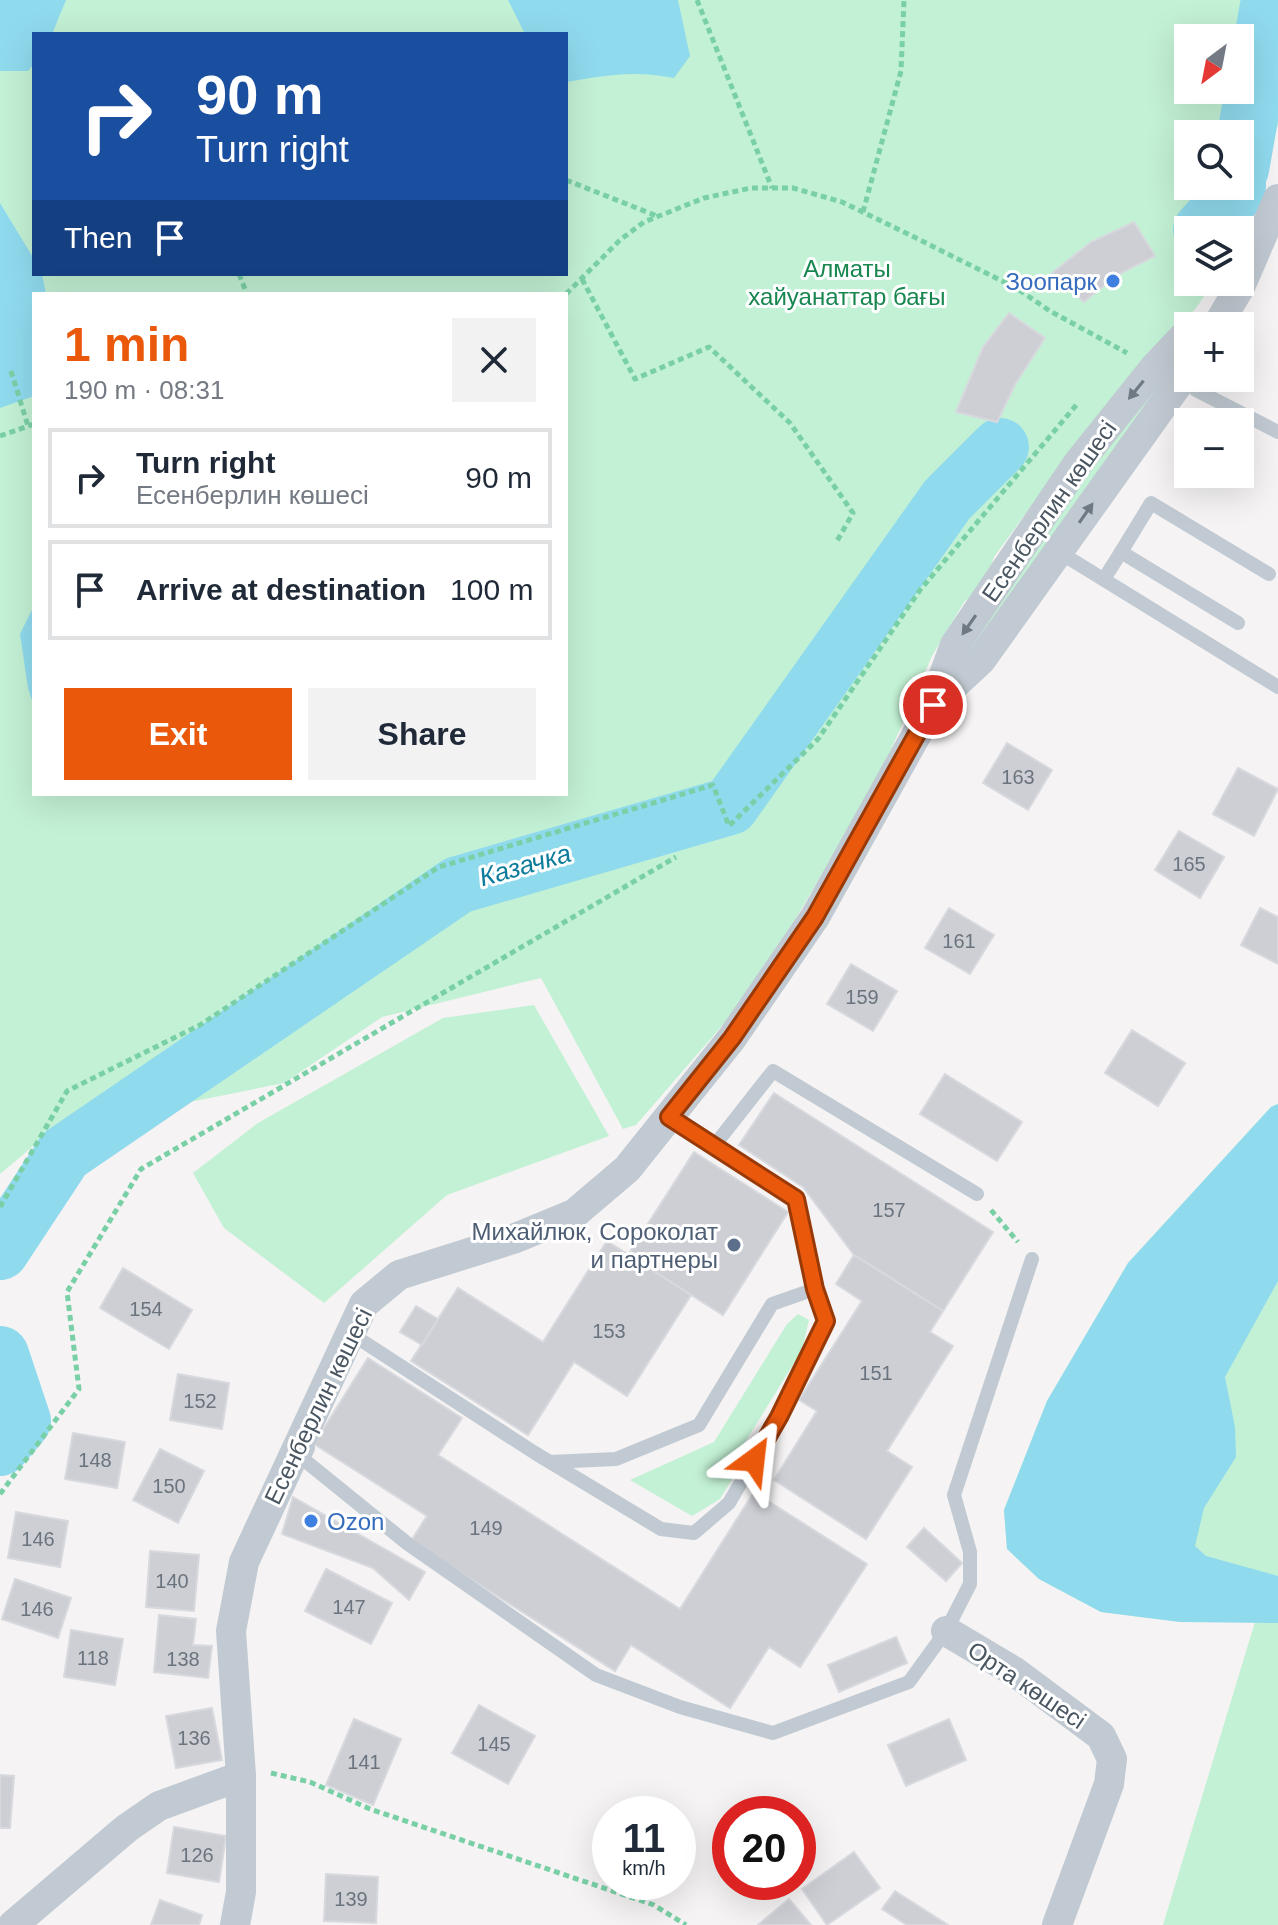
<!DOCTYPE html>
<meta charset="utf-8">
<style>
:root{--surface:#fff;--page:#f2f2f3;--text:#1f2937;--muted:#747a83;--line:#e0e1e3;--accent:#ea580c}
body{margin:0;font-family:Helvetica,sans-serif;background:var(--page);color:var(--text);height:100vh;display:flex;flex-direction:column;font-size:30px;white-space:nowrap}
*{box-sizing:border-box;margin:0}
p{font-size:26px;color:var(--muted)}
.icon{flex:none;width:44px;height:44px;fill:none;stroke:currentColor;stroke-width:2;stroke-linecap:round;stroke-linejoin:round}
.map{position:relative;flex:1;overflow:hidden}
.side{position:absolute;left:32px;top:292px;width:536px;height:504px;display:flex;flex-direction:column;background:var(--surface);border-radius:0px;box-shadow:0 8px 32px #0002}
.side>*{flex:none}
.guide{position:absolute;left:32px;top:32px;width:536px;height:244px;border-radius:0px;box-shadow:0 8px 32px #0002;background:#1a4fa0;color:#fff;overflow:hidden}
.needle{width:52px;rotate:212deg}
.controls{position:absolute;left:1174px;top:24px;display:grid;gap:16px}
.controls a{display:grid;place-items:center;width:80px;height:80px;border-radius:0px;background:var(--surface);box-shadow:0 8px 32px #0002;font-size:40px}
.speed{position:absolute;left:592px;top:1796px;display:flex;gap:16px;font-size:40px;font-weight:700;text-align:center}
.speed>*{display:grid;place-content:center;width:104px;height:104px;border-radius:50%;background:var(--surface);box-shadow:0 8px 32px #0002;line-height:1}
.speed small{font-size:20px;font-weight:400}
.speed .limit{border:12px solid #d22;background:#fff;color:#111}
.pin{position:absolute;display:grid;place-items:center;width:68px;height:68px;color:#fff;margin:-34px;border:4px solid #fff;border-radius:50%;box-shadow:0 2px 8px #0007}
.me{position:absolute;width:88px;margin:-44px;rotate:30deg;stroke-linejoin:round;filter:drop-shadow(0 0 6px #0008)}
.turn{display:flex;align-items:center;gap:28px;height:168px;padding:0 32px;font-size:36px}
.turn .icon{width:104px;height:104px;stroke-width:2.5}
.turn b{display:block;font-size:56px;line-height:68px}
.then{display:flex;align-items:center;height:76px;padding:0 32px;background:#0003;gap:16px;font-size:30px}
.round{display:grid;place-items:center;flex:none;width:84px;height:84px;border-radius:0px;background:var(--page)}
.summary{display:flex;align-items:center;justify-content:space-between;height:136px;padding:0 32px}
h1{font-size:48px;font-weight:700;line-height:60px;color:var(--accent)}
.action{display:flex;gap:16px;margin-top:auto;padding:16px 32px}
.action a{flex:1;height:92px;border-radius:0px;background:var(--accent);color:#fff;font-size:32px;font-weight:700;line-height:92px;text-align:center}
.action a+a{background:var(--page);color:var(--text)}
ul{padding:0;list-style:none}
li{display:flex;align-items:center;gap:24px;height:100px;margin:0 16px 12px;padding:0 16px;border:4px solid var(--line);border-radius:0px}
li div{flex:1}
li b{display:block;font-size:30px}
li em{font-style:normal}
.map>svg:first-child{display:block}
.green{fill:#c3f1d5;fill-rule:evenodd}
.water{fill:#90daee}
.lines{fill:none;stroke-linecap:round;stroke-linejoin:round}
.river{stroke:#90daee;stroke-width:58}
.building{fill:#cdcfd5;stroke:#d7d9de;stroke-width:2}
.path{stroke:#7ad0a6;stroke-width:5;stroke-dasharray:6 4;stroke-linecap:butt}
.service{stroke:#c1cad2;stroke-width:14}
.minor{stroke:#c1cad2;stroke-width:30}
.oneway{fill:#6e7983}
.route-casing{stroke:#983908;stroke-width:20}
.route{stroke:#ea580c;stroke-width:14}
.shop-dot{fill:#3f7fe0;stroke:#fff;stroke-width:3}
.service-dot{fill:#5c6f8a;stroke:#fff;stroke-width:3}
.labels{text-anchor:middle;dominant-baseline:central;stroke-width:6;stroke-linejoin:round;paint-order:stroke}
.number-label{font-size:20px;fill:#6b747e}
.park-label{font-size:24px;fill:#17864f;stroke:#fff}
.shop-label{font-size:24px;fill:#366cbe;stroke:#fff;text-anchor:end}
.street-label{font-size:24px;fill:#4a5661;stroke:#fff}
.service-label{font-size:24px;fill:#4e5e75;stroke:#fff;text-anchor:end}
.water-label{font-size:26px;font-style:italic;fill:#0c7c9b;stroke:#fff}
</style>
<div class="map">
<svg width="1278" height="1925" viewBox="0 0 1278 1925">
<rect width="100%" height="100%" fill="#f5f3f3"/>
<g class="green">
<path d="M0 0H1278V124L1255 212 1240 239V230H1188V282H1214L1196 308 1099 413 994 557 986 584 964 602 932 656 878 779 793 923 726 1021 636 1125 623 1129 541 978 382 1017 284 1083 135 1113 97 1100 70 1115 0 1174ZM34 34H566V274H34ZM1188 38H1240V90H1188ZM1188 134H1240V186H1188ZM34 294H566V794H34Z"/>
<path d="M1163 372 1174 378 950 677 1119 424Z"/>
<path d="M534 1005 609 1136 447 1195 324 1303 224 1228 193 1173 258 1123 443 1018Z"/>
<path d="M1278 1104V1925H1163L1255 1622H1180L1101 1612 1039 1579 1007 1549 1004 1510 1047 1401 1128 1263 1271 1107Z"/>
<path d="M798 1314 809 1320 802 1350 744 1444V1460L720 1499 692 1516 630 1480 714 1442 787 1324Z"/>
</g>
<g class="water">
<path d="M0 0H66L52 34H34V64L28 71H0Z"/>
<path d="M508 0H678L690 56 674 78C632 70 607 75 566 82V34H525Z"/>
<path d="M0 203 34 259V274H42L46 294H34V396L0 408Z"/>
<path d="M34 606V707L28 688 20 634Z"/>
<path d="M1278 1104V1281L1225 1377 1235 1427 1236 1457 1204 1508 1195 1546 1206 1556 1278 1576V1623L1180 1622 1101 1612 1039 1579 1007 1549 1004 1510 1047 1401 1128 1263 1271 1107Z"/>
</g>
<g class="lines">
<g class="river">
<path d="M1240 169 1270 0"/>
<path d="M1202 230 1236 192 1237 186"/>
<path d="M0 1251 64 1154 458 885 730 806 947 500 1000 447"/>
<path d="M0 1355 22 1421 0 1447"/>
</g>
</g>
<g class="building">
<path d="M1134 222 1155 256 1117 275 1084 302 1052 273 1091 242Z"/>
<path d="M1009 313 1045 338 1016 383 997 422 956 412 983 347Z"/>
<path d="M1007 743 1052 770 1028 810 983 783Z"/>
<path d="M1238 768 1278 789 1254 836 1213 814Z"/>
<path d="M1179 831 1224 857 1200 898 1155 870Z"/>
<path d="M949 908 994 935 970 974 925 948Z"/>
<path d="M1260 908 1278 917V964L1241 945Z"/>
<path d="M851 964 897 991 873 1031 827 1004Z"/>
<path d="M1132 1030 1185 1063 1158 1106 1105 1073Z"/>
<path d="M945 1074 1022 1122 997 1161 920 1114Z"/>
<path d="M774 1093 993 1232 943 1311 854 1255 803 1187 739 1145Z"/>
<path d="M694 1152 788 1212 723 1315 628 1255Z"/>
<path d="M607 1241 691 1295 627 1396 574 1362 528 1435 411 1361 458 1288 543 1342Z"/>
<path d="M854 1255 943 1311 930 1332 953 1346 887 1451 912 1467 866 1539 774 1480 817 1411 799 1400 862 1301 836 1284Z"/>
<path d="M123 1268 192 1310 169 1349 100 1308Z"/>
<path d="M416 1306 438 1319 422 1345 400 1332Z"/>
<path d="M368 1358 462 1418 438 1455 680 1609 754 1492 867 1564 800 1667 769 1647 730 1708 631 1645 615 1671 411 1541 427 1516 314 1444Z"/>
<path d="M178 1374 229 1383 222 1429 170 1420Z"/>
<path d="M73 1433 125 1442 117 1488 65 1479Z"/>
<path d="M160 1449 204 1471 178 1523 133 1500Z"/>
<path d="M293 1497 425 1572 409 1600 373 1568 282 1534Z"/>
<path d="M16 1512 68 1521 60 1567 8 1558Z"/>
<path d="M924 1528 962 1563 946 1581 907 1547Z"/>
<path d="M150 1551 199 1555 194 1611 146 1607Z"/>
<path d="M326 1569 392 1603 371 1644 305 1611Z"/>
<path d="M15 1579 71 1598 58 1638 2 1619Z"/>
<path d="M159 1615 196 1619 193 1645 212 1646 208 1678 154 1672Z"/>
<path d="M71 1630 123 1639 115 1685 64 1677Z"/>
<path d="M896 1637 907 1663 839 1692 828 1665Z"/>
<path d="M479 1705 535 1736 508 1784 452 1753Z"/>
<path d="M212 1708 222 1760 176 1768 166 1716Z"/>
<path d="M354 1719 401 1739 373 1805 326 1785Z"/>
<path d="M949 1719 966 1760 906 1786 888 1745Z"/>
<path d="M0 1775 14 1776 10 1828H0Z"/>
<path d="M174 1827 226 1836 219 1882 167 1873Z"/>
<path d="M854 1852 880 1888 827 1925 802 1889Z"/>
<path d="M326 1874 378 1877 376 1923 324 1921Z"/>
<path d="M895 1891 948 1925H907L882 1909Z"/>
<path d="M789 1899 811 1925H758Z"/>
<path d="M160 1900 202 1915 199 1925H151Z"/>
</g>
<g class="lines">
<g class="path">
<path d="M697 0 772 188"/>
<path d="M566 180 657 216"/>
<path d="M863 212 901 71 904 0"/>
<path d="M239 274 247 294"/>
<path d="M582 279 635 379 709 347 790 423 853 513 837 541"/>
<path d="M566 294 620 240 644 222 704 198 751 188H793L842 202 906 233 1016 288 1050 311 1127 353"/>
<path d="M11 371 28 426"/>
<path d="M0 436 34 424"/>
<path d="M1182 458 1188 427"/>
<path d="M0 1207 67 1091 200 1025 439 867 713 785 729 826 818 739 920 590 1078 403"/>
<path d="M991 1210 1018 1242"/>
<path d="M0 1494 79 1389 67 1292 141 1169 676 857"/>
<path d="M271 1773 310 1782 370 1809 654 1905 686 1925"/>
</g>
<g class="service">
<path d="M1196 390 1278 432"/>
<path d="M1059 552 1278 687"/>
<path d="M1104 579 1121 552"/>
<path d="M1238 623 1121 552 1151 503 1269 574"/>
<path d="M669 1117 796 1199 815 1289"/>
<path d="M714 1146 773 1071 977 1194"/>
<path d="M350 1333 535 1453 661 1529 694 1533 729 1503 779 1417 826 1321 815 1289 772 1304 699 1425 616 1459 550 1462"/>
<path d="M308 1448 303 1459 408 1544 596 1675 680 1707 773 1733 909 1682 946 1631 970 1584V1552L954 1495 1032 1259"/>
</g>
<g class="minor">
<path d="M1217 326 1240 287 1278 199"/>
<path d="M937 701 981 660 1188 370"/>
<path d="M946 1631 1015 1672 1101 1736 1112 1759 1109 1784 1057 1925"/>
<path d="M13 1925 127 1828 159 1806 241 1776"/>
<path d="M235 1925 241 1892V1776L231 1631 244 1562 364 1304 399 1275 513 1239 574 1214 627 1169 732 1038 815 917 933 705 955 645 1078 463 1154 368 1188 332"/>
</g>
</g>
<defs><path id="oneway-solid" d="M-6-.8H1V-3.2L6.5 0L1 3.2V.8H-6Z" transform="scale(2)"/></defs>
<g class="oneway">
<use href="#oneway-solid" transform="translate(1136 390) rotate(129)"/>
<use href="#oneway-solid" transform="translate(1086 513) rotate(-55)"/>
<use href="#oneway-solid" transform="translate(969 625) rotate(125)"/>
</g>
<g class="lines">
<g class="route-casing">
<path id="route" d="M754 1460 779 1417 826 1321 815 1289 796 1199 669 1117 732 1038 815 917 933 705"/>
</g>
<use href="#route" class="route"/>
</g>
<g class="shop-dot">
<circle cx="1113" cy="281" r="8"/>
<circle cx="311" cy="1521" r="8"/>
</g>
<circle class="service-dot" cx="734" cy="1245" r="8"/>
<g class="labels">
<g class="number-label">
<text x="1018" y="777">163</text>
<text x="1189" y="864">165</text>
<text x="959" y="941">161</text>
<text x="862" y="997">159</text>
<text x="889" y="1210">157</text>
<text x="146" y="1309">154</text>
<text x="609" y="1331">153</text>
<text x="876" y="1373">151</text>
<text x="200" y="1401">152</text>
<text x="95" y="1460">148</text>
<text x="169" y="1486">150</text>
<text x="486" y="1528">149</text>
<text x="38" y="1539">146</text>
<text x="172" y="1581">140</text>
<text x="349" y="1607">147</text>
<text x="37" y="1609">146</text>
<text x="93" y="1658">118</text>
<text x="183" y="1659">138</text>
<text x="194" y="1738">136</text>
<text x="494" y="1744">145</text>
<text x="364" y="1762">141</text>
<text x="197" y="1855">126</text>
<text x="351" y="1899">139</text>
</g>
<g class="park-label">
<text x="847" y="268">Алматы<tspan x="847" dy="28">хайуанаттар бағы</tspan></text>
</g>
<g class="shop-label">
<text x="1097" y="281">Зоопарк</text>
<text x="327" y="1521" text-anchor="start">Ozon</text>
</g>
<g class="street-label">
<text transform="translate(1049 511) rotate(-55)">Есенберлин көшесі</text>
<text transform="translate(318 1406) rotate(-64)">Есенберлин көшесі</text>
<text transform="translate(1027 1685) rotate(34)">Орта көшесі</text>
</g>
<g class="service-label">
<text x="718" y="1231">Михайлюк, Сороколат<tspan x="718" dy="28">и партнеры</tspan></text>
</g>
<g class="water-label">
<text transform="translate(525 865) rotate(-16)">Казачка</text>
</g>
</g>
</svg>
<div class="controls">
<a><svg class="needle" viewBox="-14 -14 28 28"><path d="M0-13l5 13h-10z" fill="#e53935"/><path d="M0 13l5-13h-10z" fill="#747a83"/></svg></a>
<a><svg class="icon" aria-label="search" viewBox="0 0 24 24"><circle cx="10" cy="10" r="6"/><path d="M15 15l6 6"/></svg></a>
<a><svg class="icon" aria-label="layers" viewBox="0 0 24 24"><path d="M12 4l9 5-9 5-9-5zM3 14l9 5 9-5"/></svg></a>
<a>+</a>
<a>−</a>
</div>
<div class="speed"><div>11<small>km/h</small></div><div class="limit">20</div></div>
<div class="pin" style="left:933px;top:705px;background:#d93025"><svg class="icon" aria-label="arrive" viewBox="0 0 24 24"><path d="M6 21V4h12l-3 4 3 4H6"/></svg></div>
<svg class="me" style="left:754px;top:1460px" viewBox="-20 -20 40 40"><path d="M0-17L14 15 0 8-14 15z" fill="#ea580c" stroke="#fff" stroke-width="4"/></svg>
<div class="guide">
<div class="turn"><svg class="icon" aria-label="right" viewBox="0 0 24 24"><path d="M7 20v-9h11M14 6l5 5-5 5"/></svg><div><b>90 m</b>Turn right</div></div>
<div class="then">Then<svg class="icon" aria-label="arrive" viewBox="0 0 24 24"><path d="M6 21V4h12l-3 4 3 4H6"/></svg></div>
</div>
<section class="side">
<div class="summary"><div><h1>1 min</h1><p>190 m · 08:31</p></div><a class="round"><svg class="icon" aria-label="close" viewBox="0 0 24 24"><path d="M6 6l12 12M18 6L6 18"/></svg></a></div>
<ul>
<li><svg class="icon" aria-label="right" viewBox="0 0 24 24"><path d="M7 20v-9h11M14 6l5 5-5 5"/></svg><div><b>Turn right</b><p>Есенберлин көшесі</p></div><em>90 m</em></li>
<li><svg class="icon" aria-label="arrive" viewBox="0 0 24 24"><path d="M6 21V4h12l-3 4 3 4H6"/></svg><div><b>Arrive at destination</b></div><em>100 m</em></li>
</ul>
<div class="action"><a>Exit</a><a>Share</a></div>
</section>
</div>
